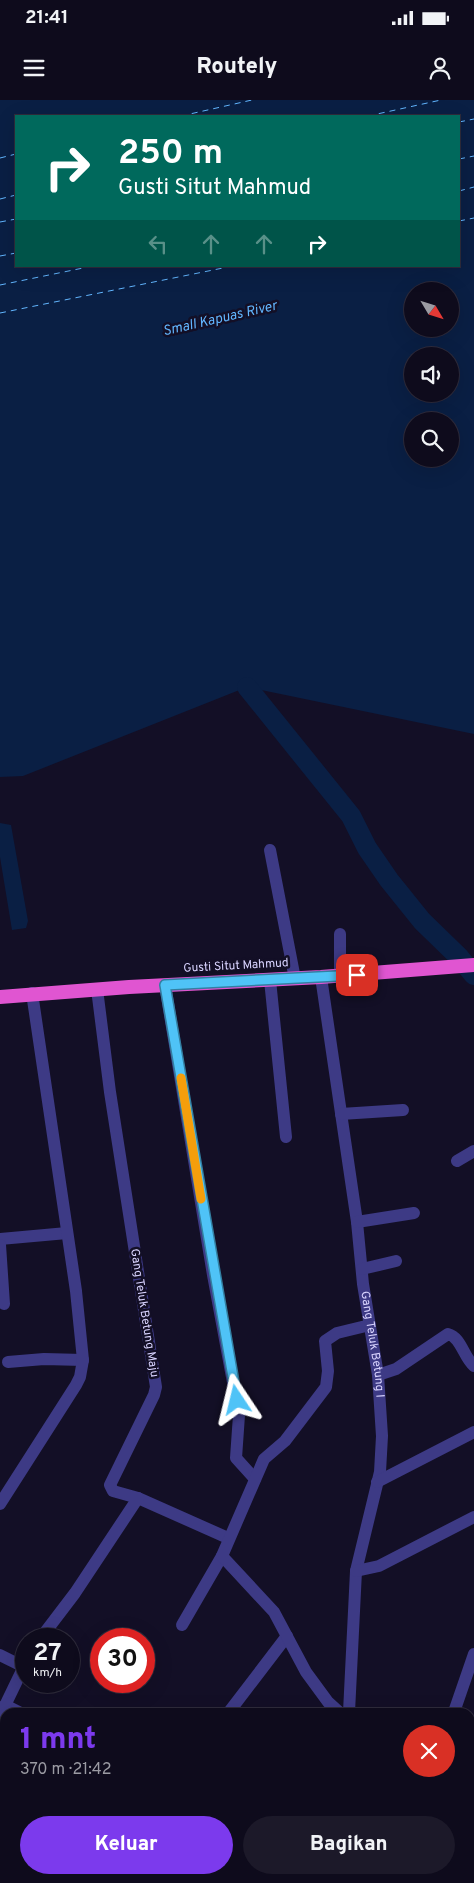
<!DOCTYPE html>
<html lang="id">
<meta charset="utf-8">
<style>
:root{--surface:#0e0b1c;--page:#1c1929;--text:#f1f3f6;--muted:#9b9ba3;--line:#2e2b3b;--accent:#7c3aed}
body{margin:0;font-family:Overpass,sans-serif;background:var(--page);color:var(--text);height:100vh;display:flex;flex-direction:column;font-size:19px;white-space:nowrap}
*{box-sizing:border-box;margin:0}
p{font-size:16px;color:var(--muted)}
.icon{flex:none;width:28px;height:28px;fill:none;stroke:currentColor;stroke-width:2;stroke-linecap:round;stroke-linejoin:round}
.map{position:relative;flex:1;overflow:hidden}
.sheet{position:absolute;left:0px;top:1608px;width:475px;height:176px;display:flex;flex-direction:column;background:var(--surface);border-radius:15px 15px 0 0;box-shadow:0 5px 20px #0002,0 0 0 1px var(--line)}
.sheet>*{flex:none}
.hud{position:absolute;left:15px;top:15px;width:445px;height:152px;border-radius:0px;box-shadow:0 5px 20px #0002,0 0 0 1px var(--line);background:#00695c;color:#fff;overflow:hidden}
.needle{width:32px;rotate:128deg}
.fabs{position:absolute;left:404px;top:182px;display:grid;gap:10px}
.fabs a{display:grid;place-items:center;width:55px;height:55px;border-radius:50%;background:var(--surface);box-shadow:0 5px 20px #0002,0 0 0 1px var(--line);font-size:25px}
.speed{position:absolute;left:15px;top:1528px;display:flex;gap:10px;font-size:25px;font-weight:700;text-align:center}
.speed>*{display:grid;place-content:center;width:65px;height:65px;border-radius:50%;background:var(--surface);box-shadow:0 5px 20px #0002,0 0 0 1px var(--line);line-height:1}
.speed small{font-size:12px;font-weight:400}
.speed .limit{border:8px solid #d22;background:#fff;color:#111}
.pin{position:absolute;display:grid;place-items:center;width:42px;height:42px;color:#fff;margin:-21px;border-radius:10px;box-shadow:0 2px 8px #0006}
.me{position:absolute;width:55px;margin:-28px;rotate:350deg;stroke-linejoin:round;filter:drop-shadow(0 0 4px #0008)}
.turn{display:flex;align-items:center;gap:18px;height:105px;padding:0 20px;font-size:22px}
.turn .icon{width:65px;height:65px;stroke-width:2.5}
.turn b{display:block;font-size:35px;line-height:42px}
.lanes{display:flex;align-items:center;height:48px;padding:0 20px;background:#0003;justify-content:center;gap:25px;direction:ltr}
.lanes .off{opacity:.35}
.round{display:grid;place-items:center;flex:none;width:52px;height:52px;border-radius:26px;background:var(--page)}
.summary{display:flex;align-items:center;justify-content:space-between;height:85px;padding:0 20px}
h1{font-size:30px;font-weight:800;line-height:38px;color:var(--accent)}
.primary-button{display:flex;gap:10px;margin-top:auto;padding:10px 20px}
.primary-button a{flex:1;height:58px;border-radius:30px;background:var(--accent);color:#fff;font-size:20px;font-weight:800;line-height:58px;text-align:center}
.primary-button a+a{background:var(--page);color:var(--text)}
.status{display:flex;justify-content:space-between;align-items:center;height:35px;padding:0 25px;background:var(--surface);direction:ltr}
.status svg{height:14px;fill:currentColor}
header{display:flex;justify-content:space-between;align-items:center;height:65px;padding:0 20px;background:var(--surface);font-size:22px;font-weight:800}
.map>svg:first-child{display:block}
.water{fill:#0a1f44;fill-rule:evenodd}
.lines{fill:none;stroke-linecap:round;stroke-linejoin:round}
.river{stroke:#0a1f44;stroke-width:20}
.ferry{stroke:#62b6ff;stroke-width:1;stroke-dasharray:6 5;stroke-linecap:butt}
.minor{stroke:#3d3a85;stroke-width:12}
.trunk{stroke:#e055d1;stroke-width:14}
.route-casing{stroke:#337fa1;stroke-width:12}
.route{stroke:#4fc3f7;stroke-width:9}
.slow{stroke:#f59e0b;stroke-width:9}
.labels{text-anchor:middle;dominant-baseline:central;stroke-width:5;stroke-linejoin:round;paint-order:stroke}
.street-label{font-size:12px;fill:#d9d4ff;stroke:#130f26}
.water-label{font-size:14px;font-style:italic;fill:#62b6ff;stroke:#130f26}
</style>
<div class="status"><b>21:41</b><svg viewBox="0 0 49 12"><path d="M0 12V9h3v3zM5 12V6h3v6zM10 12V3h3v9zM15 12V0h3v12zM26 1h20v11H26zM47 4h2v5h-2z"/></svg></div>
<header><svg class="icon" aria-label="menu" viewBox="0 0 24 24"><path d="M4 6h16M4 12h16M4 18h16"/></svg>Routely<svg class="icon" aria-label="person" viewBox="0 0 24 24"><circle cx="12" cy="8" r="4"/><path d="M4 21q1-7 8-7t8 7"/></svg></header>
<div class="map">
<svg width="474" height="1783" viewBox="0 0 474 1783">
<rect width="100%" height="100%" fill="#130f26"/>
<g class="water">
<path d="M0 0H474V634L247 587 23 676 0 677ZM16 16H459V166H16ZM412 191H450V229H412ZM412 256H450V294H412ZM412 321H450V359H412Z"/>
<path d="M0 723 11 725 28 821 26 828 12 830 0 757Z"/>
</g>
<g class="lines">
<path class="river" d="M247 587 351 716 367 748 389 780 422 821 459 857 474 875"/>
<g class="ferry">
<path d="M181 16 252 0"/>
<path d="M368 16 441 0"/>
<path d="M459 22 474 19"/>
<path d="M0 58 16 54"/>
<path d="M459 59 474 56"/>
<path d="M459 91 474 87"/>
<path d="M0 99 16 95"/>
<path d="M459 121 474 118"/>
<path d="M0 122 16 119"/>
<path d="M0 156 16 153"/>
<path d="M0 185 93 166"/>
<path d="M0 213 233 166"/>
</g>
<g class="minor">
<path d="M270 750 295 879"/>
<path d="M340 834V876"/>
<path id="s1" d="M321 877 357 1122 363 1184 378 1275 382 1336 380 1372 356 1471 349 1612"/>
<path d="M270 880 286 1037"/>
<path d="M165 885 213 1175 239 1315 236 1358 255 1379"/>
<path d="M341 1014 403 1010"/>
<path d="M457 1061 474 1051"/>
<path d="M357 1122 414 1113"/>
<path d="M0 1139 67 1133"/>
<path d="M0 1145 4 1204"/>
<path d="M362 1169 396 1161"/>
<path d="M8 1262 44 1259 83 1260"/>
<path d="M378 1275 396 1269 448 1234C461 1237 464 1258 474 1266"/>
<path d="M377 1382 474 1332"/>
<path d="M138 1398 228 1438"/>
<path d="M0 1404 76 1285 80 1277 83 1260 76 1191 32 893"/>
<path d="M356 1471 379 1466 474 1417"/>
<path d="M182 1525 222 1456"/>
<path d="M40 1539 75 1493 138 1398 113 1391 110 1385 154 1295 156 1287 110 992 97 889"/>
<path d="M0 1555 24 1567"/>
<path d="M5 1605 19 1612"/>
<path d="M229 1612 287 1536"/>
<path d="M339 1612 328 1602 306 1572 274 1512 222 1456 264 1359 285 1341 326 1287 328 1271 325 1241 337 1233 370 1225"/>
<path d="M454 1612 474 1554"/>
<path d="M0 1616 26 1562"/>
<path d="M430 1779 432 1783"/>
<path d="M56 1783 57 1779"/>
<path d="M115 1783 118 1779"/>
</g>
<path class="trunk" d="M0 897 129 887 321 877 474 865"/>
</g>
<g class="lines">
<g class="route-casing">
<path id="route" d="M237 1300 165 885 357 875"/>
</g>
<use href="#route" class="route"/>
<path class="slow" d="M181 978 201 1099"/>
</g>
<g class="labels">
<g class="street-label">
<text transform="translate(236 866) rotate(-3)">Gusti Situt Mahmud</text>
<text transform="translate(144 1213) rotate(81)">Gang Teluk Betung Maju</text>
<text stroke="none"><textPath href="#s1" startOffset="371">Gang Teluk Betung I</textPath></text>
</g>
<g class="water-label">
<text transform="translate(220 219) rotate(-13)">Small Kapuas River</text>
</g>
</g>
</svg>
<div class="fabs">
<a><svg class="needle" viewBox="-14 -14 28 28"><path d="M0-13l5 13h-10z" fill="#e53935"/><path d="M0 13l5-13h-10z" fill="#9b9ba3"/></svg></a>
<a><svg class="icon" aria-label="sound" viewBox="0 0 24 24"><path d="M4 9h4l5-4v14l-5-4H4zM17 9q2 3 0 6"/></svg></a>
<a><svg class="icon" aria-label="search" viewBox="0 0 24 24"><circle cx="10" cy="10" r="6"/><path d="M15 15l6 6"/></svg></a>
</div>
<div class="speed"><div>27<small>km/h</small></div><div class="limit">30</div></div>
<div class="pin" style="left:357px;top:875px;background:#d93025"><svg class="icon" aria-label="arrive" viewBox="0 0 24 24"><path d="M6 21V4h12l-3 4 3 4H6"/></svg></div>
<svg class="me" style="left:237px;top:1300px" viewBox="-20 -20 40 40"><path d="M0-17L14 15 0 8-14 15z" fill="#4fc3f7" stroke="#fff" stroke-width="4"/></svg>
<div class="hud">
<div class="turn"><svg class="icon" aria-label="right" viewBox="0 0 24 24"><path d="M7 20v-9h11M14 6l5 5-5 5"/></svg><div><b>250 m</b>Gusti Situt Mahmud</div></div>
<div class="lanes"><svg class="icon off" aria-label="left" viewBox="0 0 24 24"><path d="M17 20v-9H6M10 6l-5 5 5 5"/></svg><svg class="icon off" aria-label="ahead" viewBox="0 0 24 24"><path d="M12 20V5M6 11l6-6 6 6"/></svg><svg class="icon off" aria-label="ahead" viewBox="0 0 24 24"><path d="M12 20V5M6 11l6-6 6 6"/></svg><svg class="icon" aria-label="right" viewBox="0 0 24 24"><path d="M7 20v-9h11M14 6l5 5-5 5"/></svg></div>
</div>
<section class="sheet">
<div class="summary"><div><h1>1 mnt</h1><p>370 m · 21:42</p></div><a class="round" style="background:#d93025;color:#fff"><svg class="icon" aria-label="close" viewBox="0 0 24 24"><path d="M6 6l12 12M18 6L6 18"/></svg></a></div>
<div class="primary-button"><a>Keluar</a><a>Bagikan</a></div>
</section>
</div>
